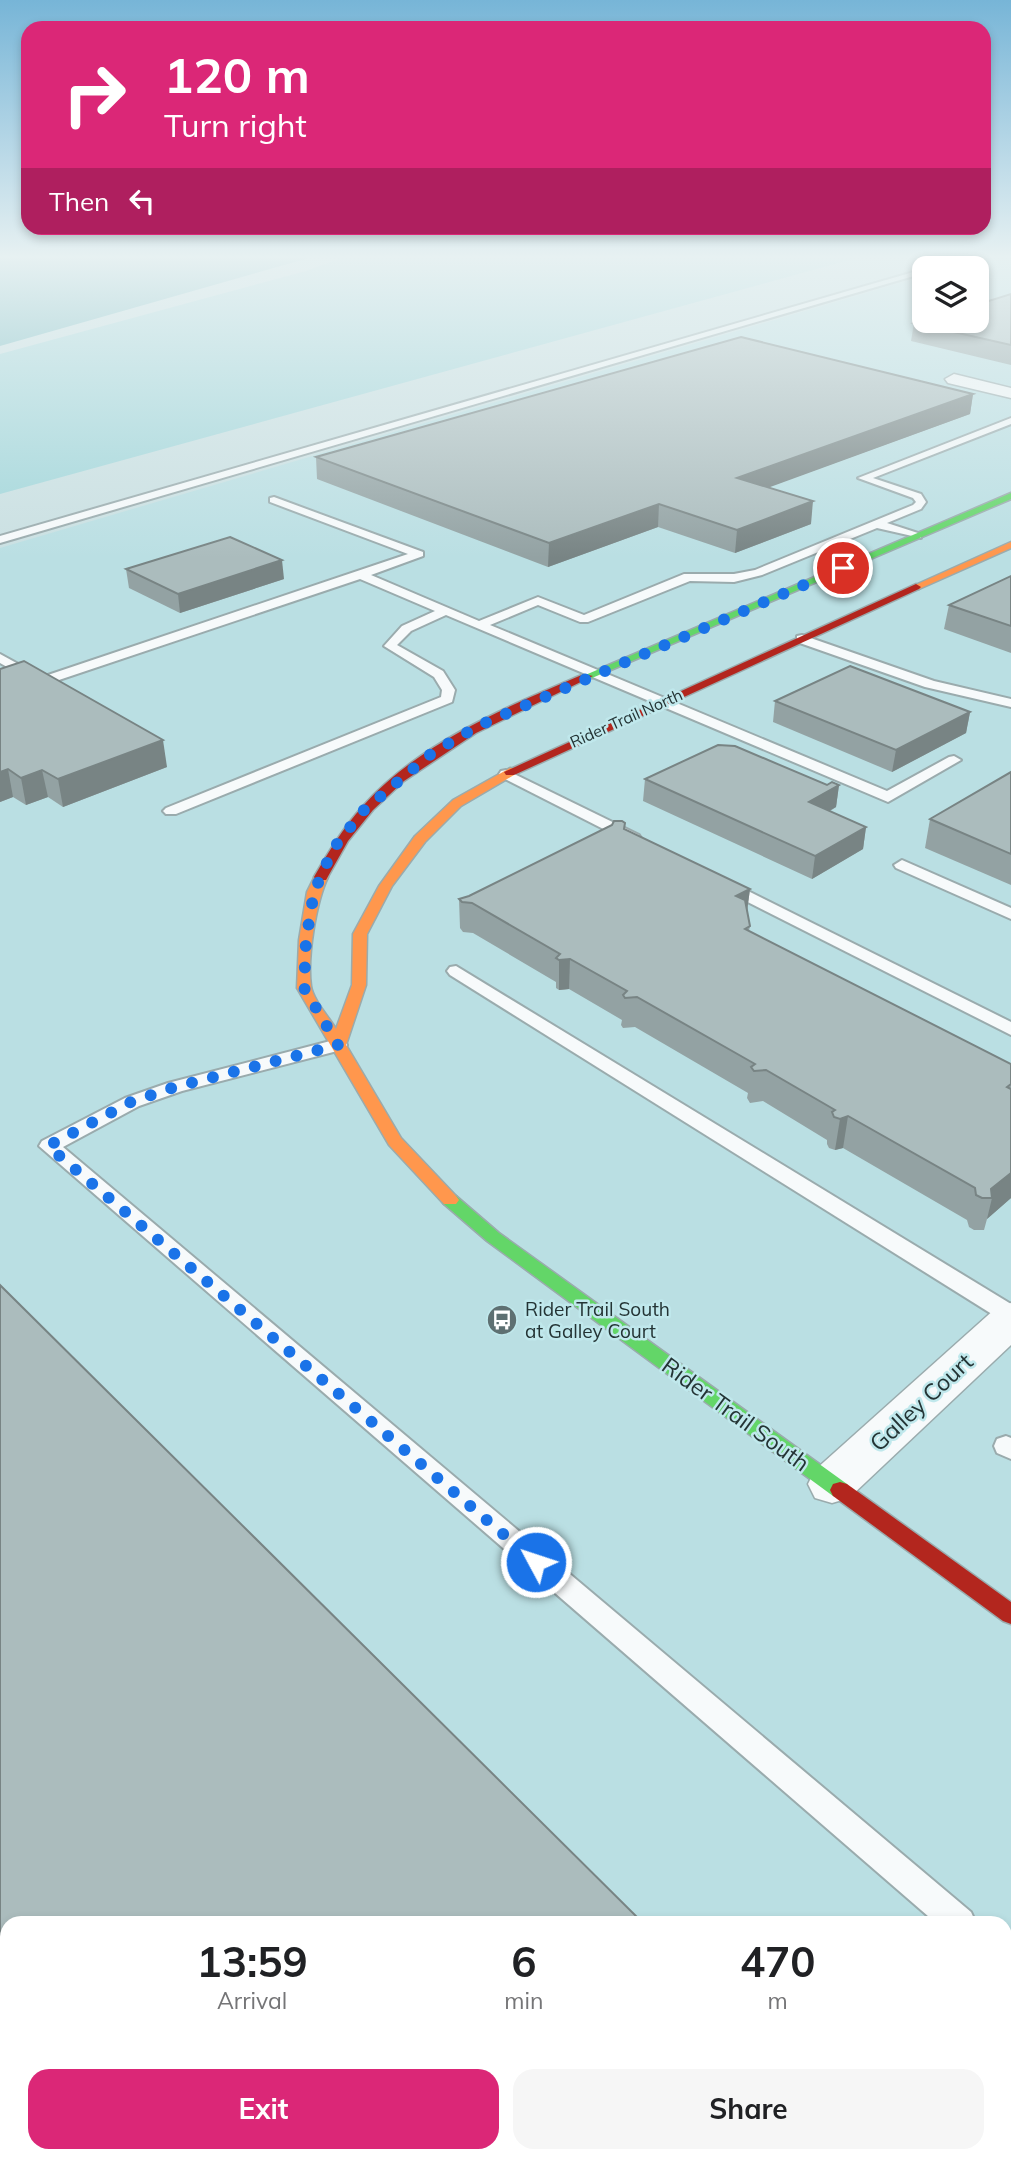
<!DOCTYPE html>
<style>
:root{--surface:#fff;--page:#f6f6f6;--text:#202124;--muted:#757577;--accent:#db2777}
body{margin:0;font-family:Mulish,sans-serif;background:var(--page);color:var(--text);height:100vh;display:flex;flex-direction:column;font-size:26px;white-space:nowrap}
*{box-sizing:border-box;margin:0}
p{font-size:23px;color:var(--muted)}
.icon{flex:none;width:38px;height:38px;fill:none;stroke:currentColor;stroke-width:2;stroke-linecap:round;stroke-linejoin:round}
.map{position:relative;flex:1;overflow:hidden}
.panel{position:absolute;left:0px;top:1916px;width:1012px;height:247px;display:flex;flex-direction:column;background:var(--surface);border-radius:21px 21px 0 0;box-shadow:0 4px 10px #0003}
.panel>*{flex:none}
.hud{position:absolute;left:21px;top:21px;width:970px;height:214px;border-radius:21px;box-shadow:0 4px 10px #0003;background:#db2777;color:#fff;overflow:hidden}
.buttons{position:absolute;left:912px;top:256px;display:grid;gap:14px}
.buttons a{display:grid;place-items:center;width:77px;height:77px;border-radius:14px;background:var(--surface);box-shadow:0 4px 10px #0003;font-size:35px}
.pin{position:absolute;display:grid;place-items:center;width:60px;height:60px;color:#fff;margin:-30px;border:4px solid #fff;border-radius:50%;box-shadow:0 2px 7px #0007}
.me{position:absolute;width:77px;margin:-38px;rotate:310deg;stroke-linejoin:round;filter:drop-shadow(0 0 5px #0008)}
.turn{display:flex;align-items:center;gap:24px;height:147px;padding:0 28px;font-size:32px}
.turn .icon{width:91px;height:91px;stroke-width:2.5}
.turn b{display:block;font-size:49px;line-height:60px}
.then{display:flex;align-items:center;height:66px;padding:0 28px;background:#0003;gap:14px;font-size:26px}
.eta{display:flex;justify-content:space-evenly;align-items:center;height:119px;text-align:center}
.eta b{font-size:42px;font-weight:700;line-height:49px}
.primary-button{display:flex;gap:14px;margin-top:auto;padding:14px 28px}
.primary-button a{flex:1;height:80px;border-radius:21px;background:var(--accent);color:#fff;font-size:28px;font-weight:700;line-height:80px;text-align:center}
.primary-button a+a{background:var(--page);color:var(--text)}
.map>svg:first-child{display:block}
.built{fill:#badfe3;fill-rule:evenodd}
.green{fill:#a1d6da}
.water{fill:#6fb7be}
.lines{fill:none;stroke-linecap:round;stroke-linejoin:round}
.lane-casing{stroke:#9aabad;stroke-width:4}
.street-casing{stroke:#9aabad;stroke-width:3}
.fast-casing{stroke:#9aabad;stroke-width:3}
.slow-casing{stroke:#9aabad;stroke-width:3}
.jam-casing{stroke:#9aabad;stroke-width:3}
.lane{fill:#f7fafb;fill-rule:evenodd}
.street{fill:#f7fafb;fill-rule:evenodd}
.fast{fill:#63d668;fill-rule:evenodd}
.slow{fill:#ff974d;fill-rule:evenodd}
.jam{fill:#b3261e;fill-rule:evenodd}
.wall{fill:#93a2a3}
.shaded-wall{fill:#788484}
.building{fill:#abbcbd;stroke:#788484;stroke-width:2}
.route{stroke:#1a73e8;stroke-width:12;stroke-dasharray:0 21.6}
.labels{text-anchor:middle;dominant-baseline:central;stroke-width:5;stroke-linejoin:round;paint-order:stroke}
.far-street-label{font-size:16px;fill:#243435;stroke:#c0e8ec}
.poi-label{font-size:19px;fill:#243435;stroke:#c0e8ec;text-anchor:start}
.near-street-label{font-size:23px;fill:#243435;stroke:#c0e8ec}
</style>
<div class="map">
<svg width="1011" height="2162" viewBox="0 0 1011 2162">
<rect width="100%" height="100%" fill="#cae0e2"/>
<path class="built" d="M995 255H1011V2162H0V548L924 276V320H976V268H952ZM7 1923H1004V2156H7Z"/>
<path class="green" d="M350 255H867L0 494V354L306 271Z"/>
<path class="water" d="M0 255H319L0 346Z"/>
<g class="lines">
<g class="lane-casing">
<g id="lane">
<path d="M971 255H982L944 268H932Z"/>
<path d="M924 269V273L0 543V536Z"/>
<path d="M1011 418V424L873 478 921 494 926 502 921 509 887 523 921 534V538L877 528 762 575 734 582 690 581 588 622H580L538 605 490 625 887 791 949 757 954 756 961 760 888 802 446 615 411 631 397 645 443 671 455 690 452 702 176 814H166L163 811 166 808 441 697 442 690 434 677 384 646 402 626 435 611 360 579 41 686 0 663V654L42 677 408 554 270 502V498L274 497 423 552V556L371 575 479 621 538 597 584 615 684 574H734L755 570 913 505 916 502 913 498 858 478Z"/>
<path d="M802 635 934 681 1011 699V707L925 687 797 642V636Z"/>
<path d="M506 770 639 835 641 838 633 843 627 841 501 777 499 774 501 771Z"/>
<path d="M902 860 1011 908V919L896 868 894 865Z"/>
<path d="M726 880 1011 1022V1035L720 888 718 885Z"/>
<path d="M456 966 1011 1304V1323L1003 1321 450 975 447 971 450 967Z"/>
<path d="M338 1039 345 1041 347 1045 345 1049 182 1091 139 1106 63 1147 971 1912 976 1923H936L39 1146 42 1141 125 1098 168 1083Z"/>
<path d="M1006 1436 1011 1438V1459L997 1453 994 1446 997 1439Z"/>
<path d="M1004 1946 1011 1949V1983L1004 1980Z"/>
</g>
</g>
<g class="street-casing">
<g id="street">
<path d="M954 374 1011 388V398L948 383 945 379Z"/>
<path d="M1011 1303V1345L849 1498 832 1503 815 1498 808 1484 815 1470 996 1308Z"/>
</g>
</g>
<g class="fast-casing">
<g id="fast">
<path d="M1011 493V499L592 678 583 676Z"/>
<path d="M450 1194 456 1196 499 1233 847 1484 850 1490 847 1496 840 1498 833 1496 487 1241 444 1204 441 1200 444 1196Z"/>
</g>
</g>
<g class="slow-casing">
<g id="slow">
<path d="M1011 542V548L919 589 911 587Z"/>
<path d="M510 768 514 769V775L461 806 425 842 392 886 367 934 366 985 346 1045 401 1138 456 1196 459 1200 456 1204H444L389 1145 297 988 299 940 307 892 316 874H326L328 877C316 902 307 958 311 986 313 1000 329 1017 336 1029L352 985 353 934 379 886 415 836 453 800Z"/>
</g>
</g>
<g class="jam-casing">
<g id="jam">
<path d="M916 584 921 587 919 589 514 775H506L504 772Z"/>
<path d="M584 674 593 676 476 733 404 781 373 810 348 841 326 880H316L314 877C329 851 343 828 363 806 420 742 507 707 584 674Z"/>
<path d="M840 1482 847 1484 1011 1602V1624L1003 1621 833 1496 830 1490 833 1484Z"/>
</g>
</g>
<use href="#lane" class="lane"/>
<use href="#street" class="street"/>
<use href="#fast" class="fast"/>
<use href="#slow" class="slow"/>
<use href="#jam" class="jam"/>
</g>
<g class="wall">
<path d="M1011 294V365L911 341 914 323Z"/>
<path d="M973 394 970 414 768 487 811 524 735 553 658 527 548 567 317 479 316 457Z"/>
<path d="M126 569 284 579 180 613 129 588Z"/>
<path d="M1011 576V653L944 629 949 605Z"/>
<path d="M0 669 167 767 63 807 48 797 26 805 13 797 0 802Z"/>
<path d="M775 701 970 712 966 733 892 772 773 722Z"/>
<path d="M1011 772V885L925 848 930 819Z"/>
<path d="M645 779 839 785 836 807 830 811 866 827 863 849 812 879 643 801Z"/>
<path d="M624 829 750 889 747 911 750 926 749 931 1011 1064V1198L987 1219 984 1230H974L969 1227 967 1220 843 1148 835 1150 829 1148 827 1144V1140L763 1101 750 1103 747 1098 748 1093 635 1027 623 1028 621 1025 622 1020 569 989 559 990 556 988V982L473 933 463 932 460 928 459 899 469 896Z"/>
</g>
<g class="shaded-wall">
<path d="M973 394 970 414 735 500 737 478Z"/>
<path d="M813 501 811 524 735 553 737 530Z"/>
<path d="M659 504 658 527 548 567 549 543Z"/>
<path d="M282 560 284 579 180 613 178 594Z"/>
<path d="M970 712 966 733 892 772 896 750Z"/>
<path d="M163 740 167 767 63 807 58 779Z"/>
<path d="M8 769 13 797 0 802V772Z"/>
<path d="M42 770 48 797 26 805 21 778Z"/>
<path d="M839 785 836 807 806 824 809 802Z"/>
<path d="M866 827 863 849 812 879 815 856Z"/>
<path d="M750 889 746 918 736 896Z"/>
<path d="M570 959 569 989 559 990V960Z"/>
<path d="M848 1116 843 1148 835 1150 840 1119Z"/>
<path d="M1011 1173V1198L987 1219 992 1198 991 1189Z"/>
</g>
<g class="building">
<path d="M1011 294V345L914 323 924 320H976V305Z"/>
<path d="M741 337 973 394 737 478 813 501 737 530 659 504 549 543 316 457Z"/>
<path d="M230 537 282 560 178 594 126 569Z"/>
<path d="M1011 576V626L949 605Z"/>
<path d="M24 661 163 740 58 779 42 770 21 778 8 769 0 772V669Z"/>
<path d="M850 666 970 712 896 750 775 701Z"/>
<path d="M718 745 735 746 827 785 832 782 839 785 809 802 866 827 815 856 645 779Z"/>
<path d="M1011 772V854L930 819Z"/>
<path d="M614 821H622L625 823 624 829 750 889 736 896 745 900 750 926 745 929 1011 1064V1084L1007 1087 1011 1089V1173L991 1189 992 1198H982L976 1195 975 1188 848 1116 840 1119 834 1117 832 1112 835 1110 766 1070 754 1071 751 1067 755 1064 637 997 625 998 623 995 627 991 570 959 559 960 556 958 560 954 472 903 462 902 459 899 469 896 612 825Z"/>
<path d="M0 1285 643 1923H7V2156H878L884 2162H0Z"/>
</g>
<linearGradient id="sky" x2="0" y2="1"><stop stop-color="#77b5d7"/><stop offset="0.46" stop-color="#e7f1f2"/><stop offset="1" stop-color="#e7f1f2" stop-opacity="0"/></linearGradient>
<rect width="1011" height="558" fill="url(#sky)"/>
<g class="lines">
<path class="route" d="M536 1562 48 1146 131 1102 175 1087 338 1045 304 988 306 940 314 892 333 849 363 811 432 753 480 725 843 568"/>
</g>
<defs>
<g id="bus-disc" transform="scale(1.575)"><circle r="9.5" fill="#5e7072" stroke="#c0e8ec"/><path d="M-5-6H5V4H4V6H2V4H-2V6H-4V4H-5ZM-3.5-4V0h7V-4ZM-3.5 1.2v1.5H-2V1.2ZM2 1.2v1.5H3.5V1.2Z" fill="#fff"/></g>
</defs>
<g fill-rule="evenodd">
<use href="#bus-disc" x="502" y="1320"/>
</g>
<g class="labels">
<g class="far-street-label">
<text transform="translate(626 718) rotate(-24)">Rider Trail North</text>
</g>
<g class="poi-label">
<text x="525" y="1309">Rider Trail South<tspan x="525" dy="22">at Galley Court</tspan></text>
</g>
<g class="near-street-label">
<text transform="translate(921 1402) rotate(-43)">Galley Court</text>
<text transform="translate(736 1414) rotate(36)">Rider Trail South</text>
</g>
</g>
</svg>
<div class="buttons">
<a><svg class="icon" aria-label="layers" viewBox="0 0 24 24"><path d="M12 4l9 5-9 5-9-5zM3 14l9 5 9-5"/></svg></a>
</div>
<div class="pin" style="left:843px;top:568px;background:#d93025"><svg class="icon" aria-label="arrive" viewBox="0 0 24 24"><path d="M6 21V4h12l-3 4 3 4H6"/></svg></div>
<svg class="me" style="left:536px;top:1562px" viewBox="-20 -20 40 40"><circle r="17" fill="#1a73e8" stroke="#fff" stroke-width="3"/><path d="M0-11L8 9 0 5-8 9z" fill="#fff"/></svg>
<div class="hud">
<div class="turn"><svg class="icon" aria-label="right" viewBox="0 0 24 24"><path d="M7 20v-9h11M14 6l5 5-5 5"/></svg><div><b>120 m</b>Turn right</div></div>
<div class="then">Then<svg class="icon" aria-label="left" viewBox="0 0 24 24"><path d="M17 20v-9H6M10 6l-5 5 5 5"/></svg></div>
</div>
<section class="panel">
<div class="eta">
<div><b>13:59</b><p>Arrival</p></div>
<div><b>6</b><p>min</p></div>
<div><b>470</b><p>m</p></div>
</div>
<div class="primary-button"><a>Exit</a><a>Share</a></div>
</section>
</div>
